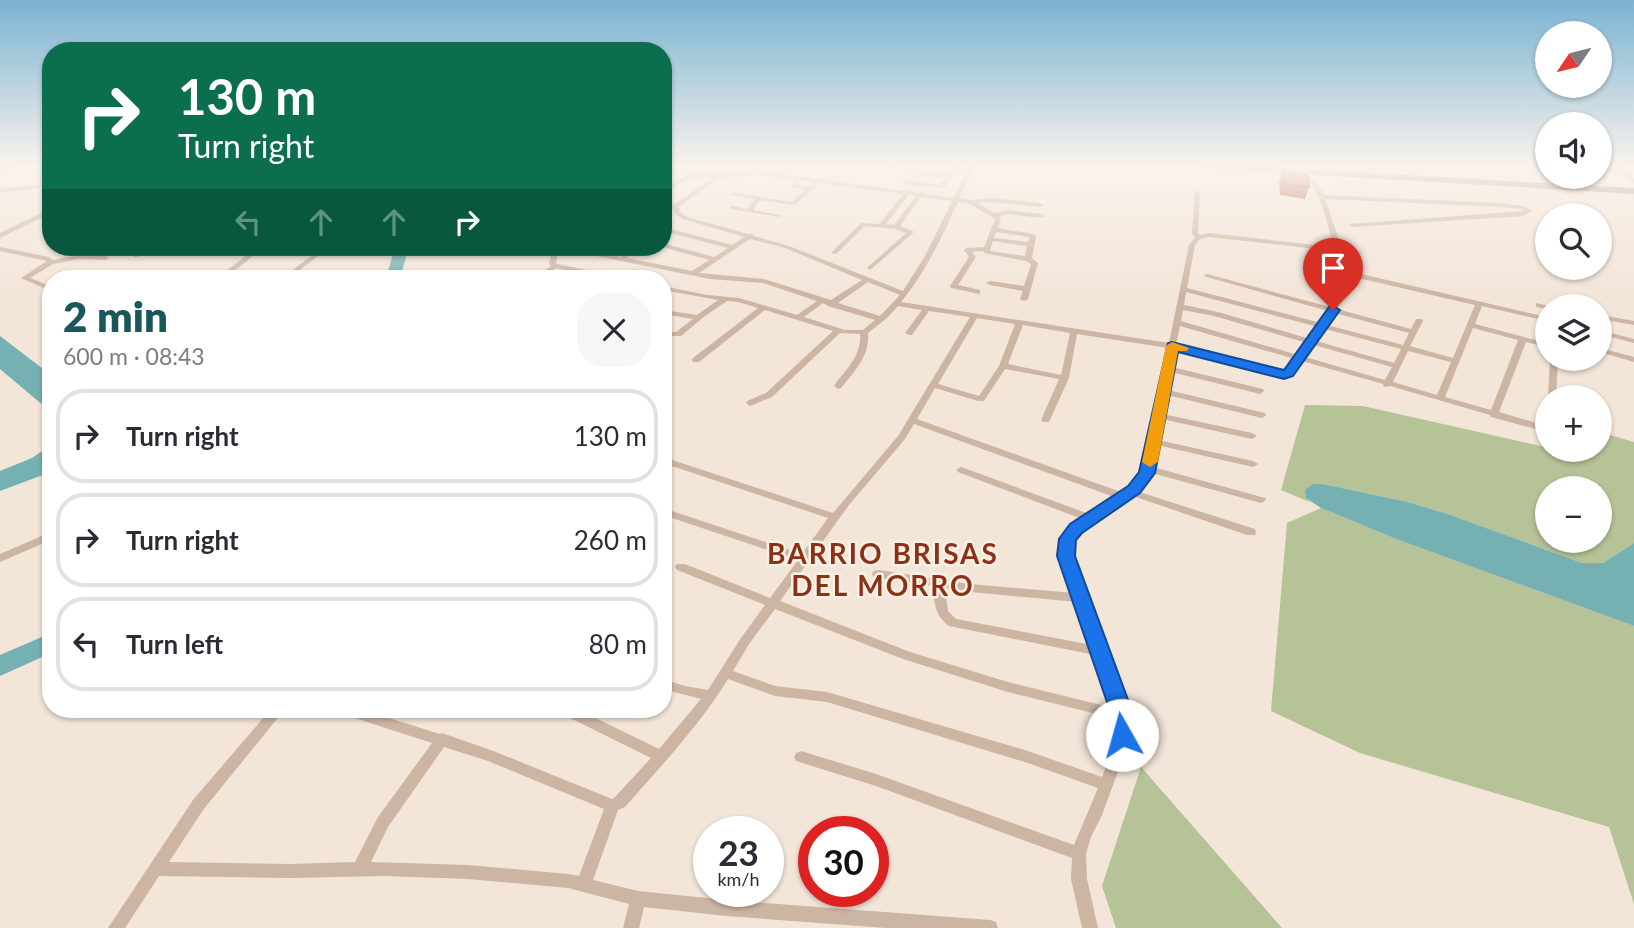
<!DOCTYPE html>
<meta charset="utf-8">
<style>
:root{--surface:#fff;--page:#f7f7f7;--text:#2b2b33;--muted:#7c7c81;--line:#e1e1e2;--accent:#18585a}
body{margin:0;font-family:Lato,sans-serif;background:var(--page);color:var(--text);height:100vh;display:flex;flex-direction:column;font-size:26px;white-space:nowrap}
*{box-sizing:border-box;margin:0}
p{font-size:23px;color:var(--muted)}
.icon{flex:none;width:38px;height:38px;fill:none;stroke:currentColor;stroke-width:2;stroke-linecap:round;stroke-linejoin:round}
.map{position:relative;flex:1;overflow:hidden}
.panel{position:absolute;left:42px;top:270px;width:630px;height:448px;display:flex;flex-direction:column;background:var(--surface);border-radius:28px;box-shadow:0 2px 5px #0004}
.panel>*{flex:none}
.banner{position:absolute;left:42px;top:42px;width:630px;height:214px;border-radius:28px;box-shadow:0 2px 5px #0004;background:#0b6e4f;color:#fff;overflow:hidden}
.needle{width:46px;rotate:235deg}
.buttons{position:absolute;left:1535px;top:21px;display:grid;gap:14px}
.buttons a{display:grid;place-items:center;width:77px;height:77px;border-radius:50%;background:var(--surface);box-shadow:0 2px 5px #0004;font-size:35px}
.speed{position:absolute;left:693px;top:816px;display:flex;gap:14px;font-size:35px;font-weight:700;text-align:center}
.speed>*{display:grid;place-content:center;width:91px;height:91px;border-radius:50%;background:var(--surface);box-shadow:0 2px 5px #0004;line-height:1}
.speed small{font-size:18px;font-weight:400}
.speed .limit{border:10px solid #d22;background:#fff;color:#111}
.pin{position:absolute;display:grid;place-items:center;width:60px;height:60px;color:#fff;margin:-72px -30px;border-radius:50% 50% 50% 0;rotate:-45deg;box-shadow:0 0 7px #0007}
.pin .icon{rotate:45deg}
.me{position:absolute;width:77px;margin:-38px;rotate:353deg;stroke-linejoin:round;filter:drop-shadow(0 0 5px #0008)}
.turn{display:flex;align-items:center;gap:24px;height:147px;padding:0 21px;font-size:32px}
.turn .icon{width:91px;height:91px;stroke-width:2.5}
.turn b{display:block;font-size:49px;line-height:60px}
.lanes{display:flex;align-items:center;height:66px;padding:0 21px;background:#0003;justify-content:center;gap:35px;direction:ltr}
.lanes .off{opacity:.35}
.round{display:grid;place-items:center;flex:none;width:74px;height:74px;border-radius:28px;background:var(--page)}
.overview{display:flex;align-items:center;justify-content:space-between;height:119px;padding:0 21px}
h1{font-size:42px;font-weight:800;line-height:52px;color:var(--accent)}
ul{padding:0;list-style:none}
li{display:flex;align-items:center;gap:21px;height:94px;margin:0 14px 10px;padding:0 7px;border:4px solid var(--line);border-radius:28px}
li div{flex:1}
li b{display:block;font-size:26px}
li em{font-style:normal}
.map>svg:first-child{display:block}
.green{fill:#b5c397;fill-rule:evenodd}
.water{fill:#75b1b2}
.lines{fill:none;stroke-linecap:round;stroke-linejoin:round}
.river{fill:#75b1b2;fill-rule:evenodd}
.street{fill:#ccb5a3;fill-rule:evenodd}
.secondary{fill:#9f8374;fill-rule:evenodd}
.wall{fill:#b24d32}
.building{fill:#cf5a3a;stroke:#913f29;stroke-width:2}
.route{fill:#1a73e8;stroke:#114b97;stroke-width:2}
.slow{fill:#f59e0b}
.labels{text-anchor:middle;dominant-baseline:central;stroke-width:5;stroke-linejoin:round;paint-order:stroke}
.district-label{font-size:28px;font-weight:bold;letter-spacing:2px;fill:#8b3119;stroke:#faf0e4}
</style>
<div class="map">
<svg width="1634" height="928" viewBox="0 0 1634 928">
<rect width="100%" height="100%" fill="#f3e5d8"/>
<g class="green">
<path d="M1305 405 1363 406 1580 455 1584 450H1600V432L1634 442V543L1603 563H1582L1448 514 1408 502 1323 484 1308 500 1312 503 1281 490ZM1547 488H1600V541H1547Z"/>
<path d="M1321 508 1396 539 1634 626V904L1609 827 1360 753 1271 711 1287 523Z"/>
<path d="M1141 767 1282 928H1116L1102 886Z"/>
</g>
<g class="water">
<path d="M0 336 51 375V412L0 369Z"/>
<path d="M51 445V472L0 491V471L32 458Z"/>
<path d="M1313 484H1323L1408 502 1448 514 1582 563H1603L1634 543V626L1396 539 1321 508 1306 498 1305 490Z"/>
</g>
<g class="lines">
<g class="river">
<path d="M395 247H409L400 278H386Z"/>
<path d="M51 633V653L0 676V655Z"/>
</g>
<g class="street">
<path d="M890 166H896L891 172H887L886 171Z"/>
<path d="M953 166H959L944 188 904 184 901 182 904 180 940 185 945 178 911 174 908 172 911 170 947 175Z"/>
<path d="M969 166H975L959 198 972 200 992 198 1040 203 1043 205 1040 207 992 202 978 203 994 213 1008 210 1041 214 1044 216 1041 218 1008 214 999 216 1001 218 998 228 1033 234 1036 236 1032 258 1038 263 1028 299 1024 301 1020 299 1023 291 990 285 986 283 990 281 1024 286 1031 264 1026 261 984 253 983 251 972 252 976 257 958 285 980 290V294L951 288 950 286 969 257 964 250 967 248 984 247 995 219 970 204 958 202C942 237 925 273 901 302L1169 343 1189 245 1195 238 1192 233 1195 191 1200 192 1198 233 1200 235 1209 233 1333 247C1329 230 1321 187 1305 179 1297 175 1286 177 1277 175L1272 166H1276L1281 173C1303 175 1313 173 1324 195L1501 203 1523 206 1532 211 1524 216 1352 227 1349 225 1350 224 1524 211 1520 209 1501 207 1325 199 1337 234 1344 270 1547 317V321L1482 306 1475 324 1547 343V347L1526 342 1499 412 1547 426V432L1491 417 1490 415 1390 386 1384 387 1383 384 1302 361 1290 376 1287 377 1175 349 1172 367 1263 389 1264 391 1260 394 1171 372 1168 390 1265 413 1266 415 1262 418 1167 395 1163 414 1252 433 1257 436 1252 439 1162 419 1158 440 1253 461 1258 464 1253 467 1157 445 1153 467 1265 498 1266 500 1261 503 1152 473 1136 491 1255 529 1256 532 1255 535H1247L1130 495 1129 499 1124 500C1109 510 1078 526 1073 545 1072 548 1072 552 1071 556L1126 708V750L1102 815 1091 837 1086 854 1087 879 1098 928H1082L1071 879 1072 858 876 786 796 761 794 757 796 753 801 751 876 774 1074 845 1098 788 1025 762 827 702 775 696 728 679C699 726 661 766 625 807L618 810 593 880 638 891 726 900 990 920 996 922 998 928H886L726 916 644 907 639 928H623L629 904 568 888 468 879 385 876 291 878 159 876 125 928H108L193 800 271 709H285L203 810 169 862 291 864 355 862 378 817 432 743 339 713 338 709H360L440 734 442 733 496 752 612 799 615 797 651 758 560 713 559 709H577L659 749 701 699 663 689V679L685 686 708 690 741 638 765 605 677 570 675 567 677 564H685L770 598 798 560 663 515V508L802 554 828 518 663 463V457L833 513 898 436 970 317 929 311 912 335H909L905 333 922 310 898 306 887 318 868 333C870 356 854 372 841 388L838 389 834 386C845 370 862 356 860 334L840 333 772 397 750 406 746 403 747 401 766 393 833 331 765 310 699 362H693L692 360 693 358 758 308 738 302 727 301 705 316 681 336H663V332H676L693 319 663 314V310L697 315 718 300 663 290V286L707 295 739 298 797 315 817 301 763 283 710 279 582 253 558 252 556 263 557 264 617 276V278H605L556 268 543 278H535L551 266 549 263 552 250 555 248 580 249 592 247V249L590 250 621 257 630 247H637L627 258 692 271 709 260 662 247H663V243L714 257 728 248 663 231V227L732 245 744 237 683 219 676 215 673 209 663 207V203L673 205 712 178H689L663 194V189L688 174H718L759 171 817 179 820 178 823 180 906 191 909 189 911 190V192L918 193 921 191 924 194 954 198ZM759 175 796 180 791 186 792 187 805 190 792 202 732 193V195L755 199 747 209 732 206 730 207V209L780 217V215L753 210 760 200 795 205 820 183 903 194 880 224 861 223 831 253 836 254 865 226 895 229 906 233 868 267 867 268 870 270 913 233V231L900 226 921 197 952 201 925 256 903 291 789 246 754 236 753 234H748L687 217 681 213 679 207 719 178ZM800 180 814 182 809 187 798 185ZM909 195 916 196 894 225 886 224ZM996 232 1029 237 1028 242 994 238ZM1209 237 1334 251C1338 272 1341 287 1330 307L1207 274 1203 276 1328 311 1321 323 1187 288 1195 245 1200 239ZM750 239 785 248 862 280 831 300 764 279 699 273ZM993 241 1027 246 1025 256 990 251ZM1345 275 1475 305 1453 358 1410 346 1423 321 1422 319H1416L1411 329 1337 309 1345 293ZM868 282 900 295 880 316 838 303ZM1186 292 1318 327 1310 339 1218 312 1184 305ZM823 303 828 306 875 320 863 330H845L804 317ZM1183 310 1214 316 1307 343 1298 355 1181 321ZM1335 313 1409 333 1403 345 1327 325ZM977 318 1015 324 999 366 979 396 938 384ZM1023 325 1070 333 1061 375 1008 364ZM1180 326 1295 359 1285 371 1176 345ZM1473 328 1518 340 1491 410 1445 397ZM1325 329 1401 349 1394 363 1316 341ZM1077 334 1168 348 1142 472 1135 481 1121 492 917 419 935 388 978 401H984L1005 369 1059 379 1041 420 1043 422H1049L1069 378ZM1314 345 1392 367 1385 380 1305 357ZM1408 351 1451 362 1437 395 1393 382ZM914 424 1114 497 1089 514 964 468 961 467 956 470 958 472 1082 519C1051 547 1062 559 1074 593L970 584 878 570 874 571 872 574 874 577 878 578 933 586C934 603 935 616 949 626L1095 655 1113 708 1008 682 910 652 780 601 849 505 905 439ZM945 588 970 592 1077 602 1092 645 956 619 948 611ZM775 609 903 659 1008 692 1113 718 1112 750 1102 777 1025 750 827 692 775 686 733 671 749 644ZM444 747 488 761 604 809 579 876 568 874 468 865 371 862 388 827Z"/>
<path d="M1616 166H1622L1634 179V184Z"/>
<path d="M38 185 40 186V188L0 193V189Z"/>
<path d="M51 208V213L0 238V233Z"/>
<path d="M0 247 49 257 53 260 79 255 106 256 109 258 106 260 79 259 53 264 30 278 51 286V291L21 278 47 261 0 251Z"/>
<path d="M146 247H153L138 257H134V255Z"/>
<path d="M257 247H264L232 273V274L246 276V278H226L224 272 226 271Z"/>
<path d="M323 247H330L289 278H282Z"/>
<path d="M1536 303 1550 306H1547V309L1536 307Z"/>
<path d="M1600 315 1634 321V325L1600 319Z"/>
<path d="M1600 330 1634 339V343L1600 334Z"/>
<path d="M1600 348 1634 357V362L1600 352Z"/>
<path d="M1550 359H1558L1556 397H1548Z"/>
<path d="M51 532V540L0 562V554Z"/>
</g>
<g class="secondary">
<path d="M22 166 0 171V167Z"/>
<path d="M1197 166H1246L1634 188V194L1201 168Z"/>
</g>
</g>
<path class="wall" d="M1283 172 1309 187 1305 199 1280 195 1279 183Z"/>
<path class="building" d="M1283 172 1307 175 1309 187 1284 184Z"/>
<linearGradient id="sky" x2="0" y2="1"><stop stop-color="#7ab3d2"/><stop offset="0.56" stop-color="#faf3ed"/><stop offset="1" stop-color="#faf3ed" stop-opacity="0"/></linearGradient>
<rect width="1634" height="296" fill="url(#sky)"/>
<path class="route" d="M1333 306 1340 310 1293 376 1284 379 1178 352 1155 473 1140 493 1082 533 1076 540 1075 556 1131 708 1133 735 1130 742 1122 745 1114 742 1111 735 1109 708 1057 556 1059 539 1070 524 1128 486 1139 472 1168 343 1172 342 1284 370 1329 307Z"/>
<path class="slow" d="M1172 342 1189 348 1187 351H1178L1158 462 1150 467 1142 462 1166 346Z"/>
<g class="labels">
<g class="district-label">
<text x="883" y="553">BARRIO BRISAS<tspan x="883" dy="32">DEL MORRO</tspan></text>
</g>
</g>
</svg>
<div class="buttons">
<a><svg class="needle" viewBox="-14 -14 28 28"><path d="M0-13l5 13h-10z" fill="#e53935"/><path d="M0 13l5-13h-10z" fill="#7c7c81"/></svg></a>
<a><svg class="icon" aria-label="sound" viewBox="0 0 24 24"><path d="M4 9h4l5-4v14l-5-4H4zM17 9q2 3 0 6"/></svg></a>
<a><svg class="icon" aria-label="search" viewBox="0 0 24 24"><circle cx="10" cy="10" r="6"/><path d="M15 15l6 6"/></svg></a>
<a><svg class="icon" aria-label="layers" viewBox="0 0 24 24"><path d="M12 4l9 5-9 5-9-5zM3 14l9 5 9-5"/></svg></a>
<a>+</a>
<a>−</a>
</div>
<div class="speed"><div>23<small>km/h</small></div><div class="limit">30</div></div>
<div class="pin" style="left:1333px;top:310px;background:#d93025"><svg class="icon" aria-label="arrive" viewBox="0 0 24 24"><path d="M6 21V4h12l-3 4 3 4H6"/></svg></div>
<svg class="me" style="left:1122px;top:735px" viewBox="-20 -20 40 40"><circle r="19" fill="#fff"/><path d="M0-13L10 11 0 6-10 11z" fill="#1a73e8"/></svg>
<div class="banner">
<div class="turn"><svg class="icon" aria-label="right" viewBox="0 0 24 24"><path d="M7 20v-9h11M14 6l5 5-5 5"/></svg><div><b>130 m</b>Turn right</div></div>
<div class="lanes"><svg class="icon off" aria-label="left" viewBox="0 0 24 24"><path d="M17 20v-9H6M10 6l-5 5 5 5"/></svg><svg class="icon off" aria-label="ahead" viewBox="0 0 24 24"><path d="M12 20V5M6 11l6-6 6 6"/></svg><svg class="icon off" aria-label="ahead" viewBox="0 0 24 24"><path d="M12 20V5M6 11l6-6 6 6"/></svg><svg class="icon" aria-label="right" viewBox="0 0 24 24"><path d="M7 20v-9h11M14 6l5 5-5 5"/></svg></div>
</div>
<section class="panel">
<div class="overview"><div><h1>2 min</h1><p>600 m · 08:43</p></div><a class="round"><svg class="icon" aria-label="close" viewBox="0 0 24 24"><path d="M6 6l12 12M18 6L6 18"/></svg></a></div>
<ul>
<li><svg class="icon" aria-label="right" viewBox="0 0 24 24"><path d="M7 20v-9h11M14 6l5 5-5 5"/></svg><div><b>Turn right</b></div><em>130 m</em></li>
<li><svg class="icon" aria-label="right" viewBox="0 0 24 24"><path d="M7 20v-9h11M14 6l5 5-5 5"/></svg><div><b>Turn right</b></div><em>260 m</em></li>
<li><svg class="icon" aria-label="left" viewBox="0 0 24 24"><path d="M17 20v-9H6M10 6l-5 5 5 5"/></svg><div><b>Turn left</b></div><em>80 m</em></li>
</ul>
</section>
</div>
